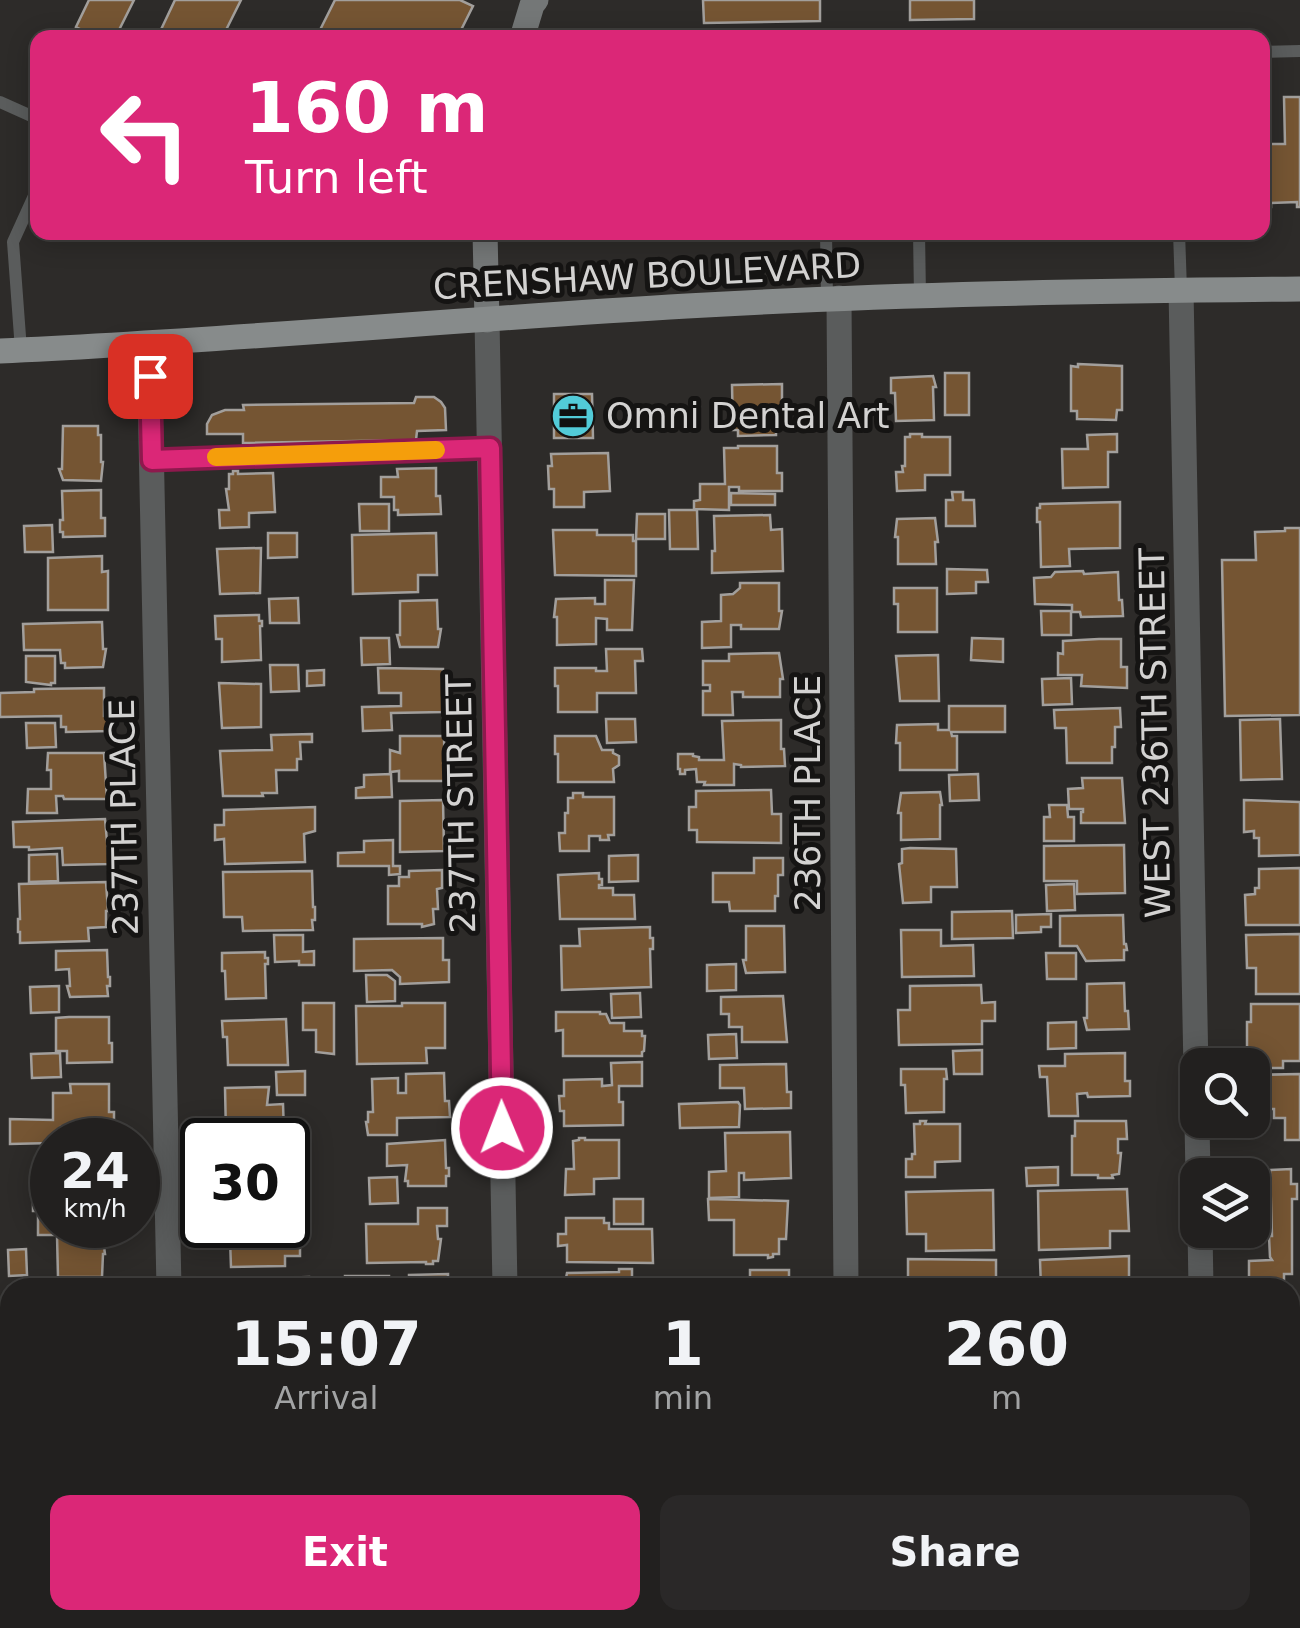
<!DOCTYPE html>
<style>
:root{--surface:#22201f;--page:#2a2828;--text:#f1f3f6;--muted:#a2a3a4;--line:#3f3e3d;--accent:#db2777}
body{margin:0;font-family:"DejaVu Sans",sans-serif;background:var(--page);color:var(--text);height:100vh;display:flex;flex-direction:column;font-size:38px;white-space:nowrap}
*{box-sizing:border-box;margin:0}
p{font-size:32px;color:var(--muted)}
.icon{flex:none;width:55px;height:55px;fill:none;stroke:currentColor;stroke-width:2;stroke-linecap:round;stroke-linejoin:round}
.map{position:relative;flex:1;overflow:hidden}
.panel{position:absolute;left:0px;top:1278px;width:1300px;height:352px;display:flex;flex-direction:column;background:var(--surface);border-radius:30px 30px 0 0;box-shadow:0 5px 25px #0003,0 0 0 2px var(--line)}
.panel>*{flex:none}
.banner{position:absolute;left:30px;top:30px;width:1240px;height:210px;border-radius:20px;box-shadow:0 5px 25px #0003,0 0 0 2px var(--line);background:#db2777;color:#fff;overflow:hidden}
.fabs{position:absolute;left:1180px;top:1048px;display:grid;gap:20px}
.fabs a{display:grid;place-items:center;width:90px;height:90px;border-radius:20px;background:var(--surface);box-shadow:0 5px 25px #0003,0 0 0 2px var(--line);font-size:50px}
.speed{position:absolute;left:30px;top:1118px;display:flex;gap:20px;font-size:50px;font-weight:700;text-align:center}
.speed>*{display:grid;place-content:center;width:130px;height:130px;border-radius:50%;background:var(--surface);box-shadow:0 5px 25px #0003,0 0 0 2px var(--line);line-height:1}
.speed small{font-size:25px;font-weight:400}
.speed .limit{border:5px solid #111;border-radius:15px;background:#fff;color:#111}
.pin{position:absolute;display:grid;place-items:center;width:85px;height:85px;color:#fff;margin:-42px;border-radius:20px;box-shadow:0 5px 15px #0006}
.me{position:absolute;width:110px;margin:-55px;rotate:359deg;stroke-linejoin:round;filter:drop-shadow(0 0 8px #0008)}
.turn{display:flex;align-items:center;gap:35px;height:210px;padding:0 50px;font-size:45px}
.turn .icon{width:130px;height:130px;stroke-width:2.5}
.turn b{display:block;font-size:70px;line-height:85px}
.eta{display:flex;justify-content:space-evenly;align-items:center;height:170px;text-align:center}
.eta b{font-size:60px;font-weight:800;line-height:70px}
.button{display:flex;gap:20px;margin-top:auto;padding:20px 50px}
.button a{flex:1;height:115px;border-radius:20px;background:var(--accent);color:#fff;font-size:40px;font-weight:800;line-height:115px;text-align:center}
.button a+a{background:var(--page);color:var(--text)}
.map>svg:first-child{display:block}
.building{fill:#755533;stroke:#a29f9c;stroke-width:2.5}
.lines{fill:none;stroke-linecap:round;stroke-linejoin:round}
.lane{stroke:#5a5c5c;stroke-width:12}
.street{stroke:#5a5c5c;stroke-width:25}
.secondary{stroke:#747777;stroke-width:25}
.primary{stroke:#878b8b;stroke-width:25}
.route-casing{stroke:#8e194d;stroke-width:25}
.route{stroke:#db2777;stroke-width:18}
.slow{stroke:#f59e0b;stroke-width:18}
.labels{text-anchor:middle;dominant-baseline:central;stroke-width:10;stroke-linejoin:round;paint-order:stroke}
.street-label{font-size:35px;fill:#d3d2d1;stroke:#151413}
.poi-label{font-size:35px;fill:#d3d2d1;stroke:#151413;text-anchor:start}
</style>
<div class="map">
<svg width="1300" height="1628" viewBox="0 0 1300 1628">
<rect width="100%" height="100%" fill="#2d2b29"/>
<g class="building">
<path d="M89 0H134L115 38H98L76 27Z"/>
<path d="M175 0H241L222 38H157Z"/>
<path d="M335 0H460L473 6 457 38H316Z"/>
<path d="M703 0H820V21L704 23Z"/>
<path d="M910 0H974V19L910 20Z"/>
<path d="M1284 97H1300V207H1297V202L1271 203V207H1266L1262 206V144H1285Z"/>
<path d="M1078 364 1122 366V410H1117L1116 420 1077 419V411H1071V366L1078 367Z"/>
<rect x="945" y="373" width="24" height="42"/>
<path d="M933 376 936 387H933L934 420 896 421 895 393H891V378Z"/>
<path d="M782 384V418H776V435L738 436V430H733L732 385Z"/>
<path d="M554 394H592L593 438H554Z"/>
<path d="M416 397H434L441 402 445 408 446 430 417 431 416 440 243 443V434H207V424L212 415 225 410H244L243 405 414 403Z"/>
<path d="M63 426H98V435H101V462H103L101 481 63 480 59 469H62Z"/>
<path d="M910 434H922V437H950V475H925V490L897 491 896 472H903L902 466H905V437H910Z"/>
<path d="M1117 434V452H1108V487L1063 488 1062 449H1088L1087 435Z"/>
<path d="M738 446H777V473H782V491H739V487H729V510L694 509V501L700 500V484H725L724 448H738Z"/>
<path d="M608 453 610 491 584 492V507H554V489H549L548 466H552L551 454Z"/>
<path d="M436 468V496H440L441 514 398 515V510H394V497H381V477H398L397 469Z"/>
<path d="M233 471H238V474L273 473 275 512 249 513V527L220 528 219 510H229L226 489H229V474H233Z"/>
<path d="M101 490V518H105V536L63 537V532H60V520H63L62 491Z"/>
<path d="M952 492H963V500H974L975 526H946V500H953Z"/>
<path d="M731 493 775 494V505H731Z"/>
<path d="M1120 502V548L1069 549 1070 566 1041 567 1040 522H1037V508H1040V504Z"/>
<path d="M359 504H389V531H360Z"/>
<path d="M669 510H697L698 549H670Z"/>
<path d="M637 514H665V539H636Z"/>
<path d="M770 515 771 530 782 529 783 571 712 573V551H715L714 516Z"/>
<path d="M935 518 938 542H935L936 564H898V537H895L897 519Z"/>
<path d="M52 525 53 552H25L24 526Z"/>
<path d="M1285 528H1300V715L1225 716 1222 560H1256L1255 532 1285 531Z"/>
<path d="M553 530H597V535H633V541H636V576L555 575Z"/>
<path d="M268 533H297V557L268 558Z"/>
<path d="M436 533 437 575H418V592L353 594 352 535Z"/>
<path d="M261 548 260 593 220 594 217 549Z"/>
<path d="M102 556V572L108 571V610H48V558Z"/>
<path d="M947 569 987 570 988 582H976V593L947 594Z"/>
<path d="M1083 571 1084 574 1118 572 1119 600H1122L1123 616 1081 617 1080 612H1072V605L1035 604 1034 578 1051 577 1055 572Z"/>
<path d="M605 580H634L632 630H607V619L596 618V644L557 645V617H554L556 599 595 598V604H605Z"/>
<path d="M740 583H779V611H782L779 629H741V625H731V647L702 648V622L721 621V595L733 594 740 588Z"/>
<path d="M894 588H937V632H898V604H894Z"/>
<path d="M298 598 299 623H270L269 599Z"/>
<path d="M437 600 438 629H441L438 647H400L397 635H400V601Z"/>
<path d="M1041 611H1071V635H1042Z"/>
<path d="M259 615V621H262V626H260L261 660 222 662V639H216L215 616Z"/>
<path d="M102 622 103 649H106L103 667 65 668V663H61L60 650H24L23 624Z"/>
<path d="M361 638H389L390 664 362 665Z"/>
<path d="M972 638 1003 639V662L971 660Z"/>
<path d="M1099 639H1121V667H1127V688L1081 686 1082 675H1058V653L1063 654V641Z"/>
<path d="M606 649H642L643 661H635L636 693H597V712H558V686H555V668H596V671H607Z"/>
<path d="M779 653 783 679H780V697H743V692H732L733 715H703V691H710V685H703V661H729V654Z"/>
<path d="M938 655 939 701H900L896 656Z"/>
<path d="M26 656H55V683H51V685L26 682Z"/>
<path d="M270 665H298L299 691 271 692Z"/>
<path d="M378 668 443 669 444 712 391 713 392 730 363 731 362 707 401 706V693H379Z"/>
<path d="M324 670V685L307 686V671Z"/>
<path d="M1071 678 1072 704 1043 705 1042 679Z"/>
<path d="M219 683 261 684V727L222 728Z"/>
<path d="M104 688V716H109V731L66 732V727H61V716L0 717V693L34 692V689Z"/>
<path d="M949 706H1005V732H951L952 736H957V770H900V743H896L897 725 938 724V730H949Z"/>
<path d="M1120 708 1121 727H1115V747H1112V763H1067L1066 728H1055L1054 710Z"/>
<path d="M606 719H635L636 742 607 743Z"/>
<path d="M1280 719 1282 779 1241 780 1240 720Z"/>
<path d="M781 720V749H784L785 766 741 767V765L734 764V785H704L705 782H697L696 769 685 770V774H680V769H678V754H693V756L699 757V760H724L722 721Z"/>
<path d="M26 723H55L56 747 27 748Z"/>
<path d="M312 734V742H300L301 759H297V770H276L277 793H262L263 796H223L220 751 272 750 271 735Z"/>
<path d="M400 736H444L445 781H399V771L390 772V750L400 753Z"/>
<path d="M555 736H596L602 750H613V753L619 756V765L613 769 614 782H558V754H555Z"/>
<path d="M48 753H104L107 799H64L63 796H56L57 813H27L28 789H51V770H47Z"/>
<path d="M391 774 392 797 356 798V788L364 787V775Z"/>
<path d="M978 774 979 800 950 801 949 775Z"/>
<path d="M1082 778H1122L1125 823H1081V812H1083V809H1069L1068 789 1083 788Z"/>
<path d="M771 790 772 814H781V843L697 842V830H689V807H696V791Z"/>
<path d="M940 792 942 805H940V839L901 840V813H898L901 793Z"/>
<path d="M573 793H583V797H614V835H608L609 840H600V836H589V851H560L559 833H565V813H568V798H573Z"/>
<path d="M443 800 444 851 400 852V801Z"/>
<path d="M1244 800 1300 802V855L1259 856V838H1254V831L1244 832Z"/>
<path d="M1049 805H1067L1068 817H1074V841H1044V817H1050Z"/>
<path d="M315 807V831L304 834 305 862 225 864 224 839 215 840V825H224V810Z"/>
<path d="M105 819 109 864 63 865 62 848 29 850V847H14L13 822Z"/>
<path d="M393 840V866H400V874L389 875V866H338V853L364 852V841Z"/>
<path d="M1124 845 1125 893 1077 894V881H1044V846Z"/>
<path d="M910 848 956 849 957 887H931V902L903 903 899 864 902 863V849Z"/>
<path d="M57 854 58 881 29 882V855Z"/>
<path d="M638 855V881L609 882V856Z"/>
<path d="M754 858H783V875H778V896H775V911H730L729 902H713V873H754Z"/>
<path d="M1300 868V925H1246L1245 895 1255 894V888H1259V869Z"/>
<path d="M442 870V888L437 889 438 909H433L434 924 422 927V924H388V886H399V877H409V871Z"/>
<path d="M312 871 313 907H315V920H312L313 930 243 931 242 917H224L223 872Z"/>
<path d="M599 873V879H602V885H599V888H613V895H634L635 919H560L558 875Z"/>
<path d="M106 882 108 911H106V927L88 928 89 941 20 943V932H18V919H20L19 884Z"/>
<path d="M1074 884 1075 910 1047 911 1046 885Z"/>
<path d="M1012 911 1013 938 952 939V912Z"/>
<path d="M1051 914V927H1041V932L1016 933V915Z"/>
<path d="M1123 915 1124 944H1126L1127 950H1124V960L1086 961 1077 946H1060V916Z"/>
<path d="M746 926H784L785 972 746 973 743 960H746Z"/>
<path d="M650 927V938H653V949H650L651 987 562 990 561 946H580L579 929Z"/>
<path d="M901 930H941V946L973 945 974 976 902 977Z"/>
<path d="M1300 934V994H1256V968H1247L1246 935Z"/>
<path d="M274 935H303V952L314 951V965H299V961L275 962Z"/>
<path d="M443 938V960H449V982L400 984V977L392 970 354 971V939Z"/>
<path d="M107 950 108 977H110V986H107L108 996 70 997 67 986H70L69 969 56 970V951Z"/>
<path d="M265 952V958H268V964H265L266 998 226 999 225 971H222V953Z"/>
<path d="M1046 953H1076V979H1047Z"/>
<path d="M736 964V990L707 991V965Z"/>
<path d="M366 975H387L395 981V1001L367 1002Z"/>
<path d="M1124 983 1125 1011H1128L1129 1029 1087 1030 1084 1018H1087V984Z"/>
<path d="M981 985 982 1003 995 1002V1021H982V1044L899 1045 898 1010H910V986Z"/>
<path d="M59 986V1012L31 1013 30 987Z"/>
<path d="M640 993 641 1017 612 1018 611 994Z"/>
<path d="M783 996 787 1042H742V1027H729V1014H721V997Z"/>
<path d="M303 1003H334V1054L316 1052V1030H303Z"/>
<path d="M402 1003H445V1048H426L427 1063 357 1064 356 1006H402Z"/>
<path d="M1251 1004H1300V1061H1283V1068H1252V1065H1247V1022H1251Z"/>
<path d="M556 1012H600V1014H606L610 1023H624V1031H642V1036H645L644 1051 642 1052V1056H563V1030L556 1031Z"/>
<path d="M69 1017H109V1043H112V1062L67 1063V1051H56V1018Z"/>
<path d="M286 1019 288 1065H228L227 1037H223L222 1021Z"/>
<path d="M1076 1022V1048L1048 1049V1023Z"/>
<path d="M736 1034 737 1058 709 1059 708 1035Z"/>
<path d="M982 1050V1074H954L953 1051Z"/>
<path d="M60 1053 61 1077 32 1078 31 1054Z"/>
<path d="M1125 1053V1081H1130V1096L1088 1097 1087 1093 1077 1094 1078 1116H1049L1047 1077H1040L1039 1066H1065V1054Z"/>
<path d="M642 1062V1086H619V1102H623V1125L564 1126V1111H560L559 1096H564V1080L602 1079V1086L612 1085 611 1063Z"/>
<path d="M786 1064 787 1092H791V1108L745 1109 744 1088H720V1065Z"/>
<path d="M901 1069H946L947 1079H944V1112L906 1113 905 1085H901Z"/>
<path d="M305 1071V1095H277L276 1072Z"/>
<path d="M444 1073 445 1101H449L450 1117 397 1118V1135H368L366 1122H368V1112H373L372 1079 398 1078V1093H406V1074Z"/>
<path d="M1300 1074V1140H1285V1118H1274V1109H1252V1075Z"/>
<path d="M70 1084H109V1112H114V1127H61V1140H52V1143L10 1144V1119L53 1120V1093H71Z"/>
<path d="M269 1087 267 1105 283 1104 284 1132 226 1134 225 1088Z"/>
<path d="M738 1102 740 1105 739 1127 680 1128 679 1104Z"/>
<path d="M920 1121H926L925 1124H960V1161L935 1162V1177H906V1159H912V1154H915L914 1124H920Z"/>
<path d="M1075 1121H1126L1127 1139H1118V1153H1121L1119 1174 1112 1175 1113 1178H1098V1175H1072V1136H1075Z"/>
<path d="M790 1132 791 1178 744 1180V1173H739V1197L709 1198V1172L726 1171 725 1133Z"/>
<path d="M579 1138H585V1140H619V1178L594 1179V1194L565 1195 566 1169H574L573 1141 579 1140Z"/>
<path d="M445 1140 446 1168H449V1176H446V1186H408V1181H405L407 1165 387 1166V1144Z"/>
<path d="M1058 1167V1185L1027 1186 1026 1168Z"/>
<path d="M1291 1169V1184H1297V1199H1292V1274H1284V1288H1249V1261L1272 1260 1270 1257 1269 1236H1272L1270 1170Z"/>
<path d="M397 1177 398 1203 370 1204 369 1178Z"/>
<path d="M1252 1183H1264L1265 1219H1258V1221L1252 1222Z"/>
<path d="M52 1184V1211H33V1185Z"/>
<path d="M1127 1189 1129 1231H1110V1248L1039 1250 1038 1191Z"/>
<path d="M993 1190 994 1250 926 1251V1234H907L906 1192Z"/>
<rect x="614" y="1199" width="29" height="25"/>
<path d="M708 1199 788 1201 786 1239H779V1254H773V1257L768 1258V1255H734V1220H709Z"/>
<path d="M288 1206H307V1230H300V1256H285V1266L231 1267 230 1239H226V1225H288Z"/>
<path d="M418 1208H447V1226H437L438 1239H441L438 1261H433V1264H426V1262L367 1263 366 1224H418Z"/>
<path d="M38 1216H52V1225H111V1232L102 1233 105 1254H103L102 1277H58L57 1235H38Z"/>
<path d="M566 1218H604V1223H609V1229H652L653 1263 567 1262V1245L558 1246V1234H566Z"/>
<path d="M26 1249 27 1275 9 1276 8 1250Z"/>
<path d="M1129 1256V1288H1041L1040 1260Z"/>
<path d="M908 1259 996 1260V1288H908Z"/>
<path d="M619 1269H632V1282H642V1288H564L567 1273 619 1272Z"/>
<rect x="750" y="1270" width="39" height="18"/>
<path d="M448 1274V1288H409V1275Z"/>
<path d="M345 1276H389V1288H340V1278H345Z"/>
<path d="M309 1277V1288H231V1279Z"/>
<rect x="1290" y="1404" width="10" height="58"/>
<path d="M1290 1492H1300V1530L1290 1531Z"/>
<path d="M1300 1559V1603H1290V1560Z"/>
<path d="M1290 1610H1300V1628H1278V1620H1290Z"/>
<path d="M184 1620H216V1628H164H184Z"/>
<rect x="225" y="1620" width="55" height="8"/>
<path d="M309 1620H330V1627L343 1626V1628H290V1622Z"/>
<rect x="355" y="1620" width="55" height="8"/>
<path d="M423 1620H468L471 1628H423Z"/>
<path d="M571 1620H654V1628H572Z"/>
<rect x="721" y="1620" width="73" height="8"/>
<path d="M914 1620H984L985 1627 914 1628Z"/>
<path d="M1066 1620H1116V1628H1077V1625H1066Z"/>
</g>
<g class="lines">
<g class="lane">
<path d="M1262 52 1300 51"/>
<path d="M0 102 38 119"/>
<path d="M826 232 827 299"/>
<path d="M919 232 920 296"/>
<path d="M1179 232 1181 290"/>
<path d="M21 350 13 242 38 187"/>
<path d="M151 460 489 448"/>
</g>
<g class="street">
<path d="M1181 290 1198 1175"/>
<path d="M839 298 846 1288"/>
<path d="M487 320 505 1288"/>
<path d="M149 345 169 1288"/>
<path d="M1200 1230 1201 1288"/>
<path d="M509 1620V1628"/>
<path d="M850 1620V1628"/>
<path d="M1204 1620V1628"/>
</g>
<g class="secondary">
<path d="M522 38 532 5 536 0"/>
<path d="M485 232 487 320"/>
<path d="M1290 1359H1300"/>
<path d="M0 1379H10"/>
</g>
<path class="primary" d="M0 351C229 341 458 319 687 306 891 294 1096 291 1300 289"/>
</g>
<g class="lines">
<g class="route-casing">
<path id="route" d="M150 376 152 460 490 448 502 1128"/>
</g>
<use href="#route" class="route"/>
<path class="slow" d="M216 457 436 450"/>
</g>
<defs>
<g id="office-disc" transform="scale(2.25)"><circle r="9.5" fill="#52cbd8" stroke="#151413"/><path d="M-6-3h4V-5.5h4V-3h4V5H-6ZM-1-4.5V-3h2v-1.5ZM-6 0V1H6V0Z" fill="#111"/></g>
</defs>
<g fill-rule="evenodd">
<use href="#office-disc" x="573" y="416"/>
</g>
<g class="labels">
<g class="street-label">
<text transform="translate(647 276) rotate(-3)">CRENSHAW BOULEVARD</text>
<text transform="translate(1155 733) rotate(-91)">WEST 236TH STREET</text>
<text transform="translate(808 793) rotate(-90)">236TH PLACE</text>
<text transform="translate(461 804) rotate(-91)">237TH STREET</text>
<text transform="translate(124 817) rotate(-91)">237TH PLACE</text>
</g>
<g class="poi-label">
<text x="606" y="416">Omni Dental Art</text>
</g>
</g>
</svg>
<div class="fabs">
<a><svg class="icon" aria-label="search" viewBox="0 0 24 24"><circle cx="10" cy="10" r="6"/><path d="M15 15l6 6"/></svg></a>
<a><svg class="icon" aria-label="layers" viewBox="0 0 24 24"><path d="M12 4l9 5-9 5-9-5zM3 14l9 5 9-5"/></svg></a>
</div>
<div class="speed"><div>24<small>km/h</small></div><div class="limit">30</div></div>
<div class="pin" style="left:150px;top:376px;background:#d93025"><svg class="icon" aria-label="arrive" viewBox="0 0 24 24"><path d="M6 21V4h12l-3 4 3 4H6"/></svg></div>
<svg class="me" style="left:502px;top:1128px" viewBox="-20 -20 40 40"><circle r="17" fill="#db2777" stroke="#fff" stroke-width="3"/><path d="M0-11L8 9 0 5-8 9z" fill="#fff"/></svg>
<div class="banner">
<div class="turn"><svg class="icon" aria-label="left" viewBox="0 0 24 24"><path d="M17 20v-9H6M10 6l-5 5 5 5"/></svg><div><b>160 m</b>Turn left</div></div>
</div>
<section class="panel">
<div class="eta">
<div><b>15:07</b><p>Arrival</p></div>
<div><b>1</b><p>min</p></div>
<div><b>260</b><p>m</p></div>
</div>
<div class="button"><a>Exit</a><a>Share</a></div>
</section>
</div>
